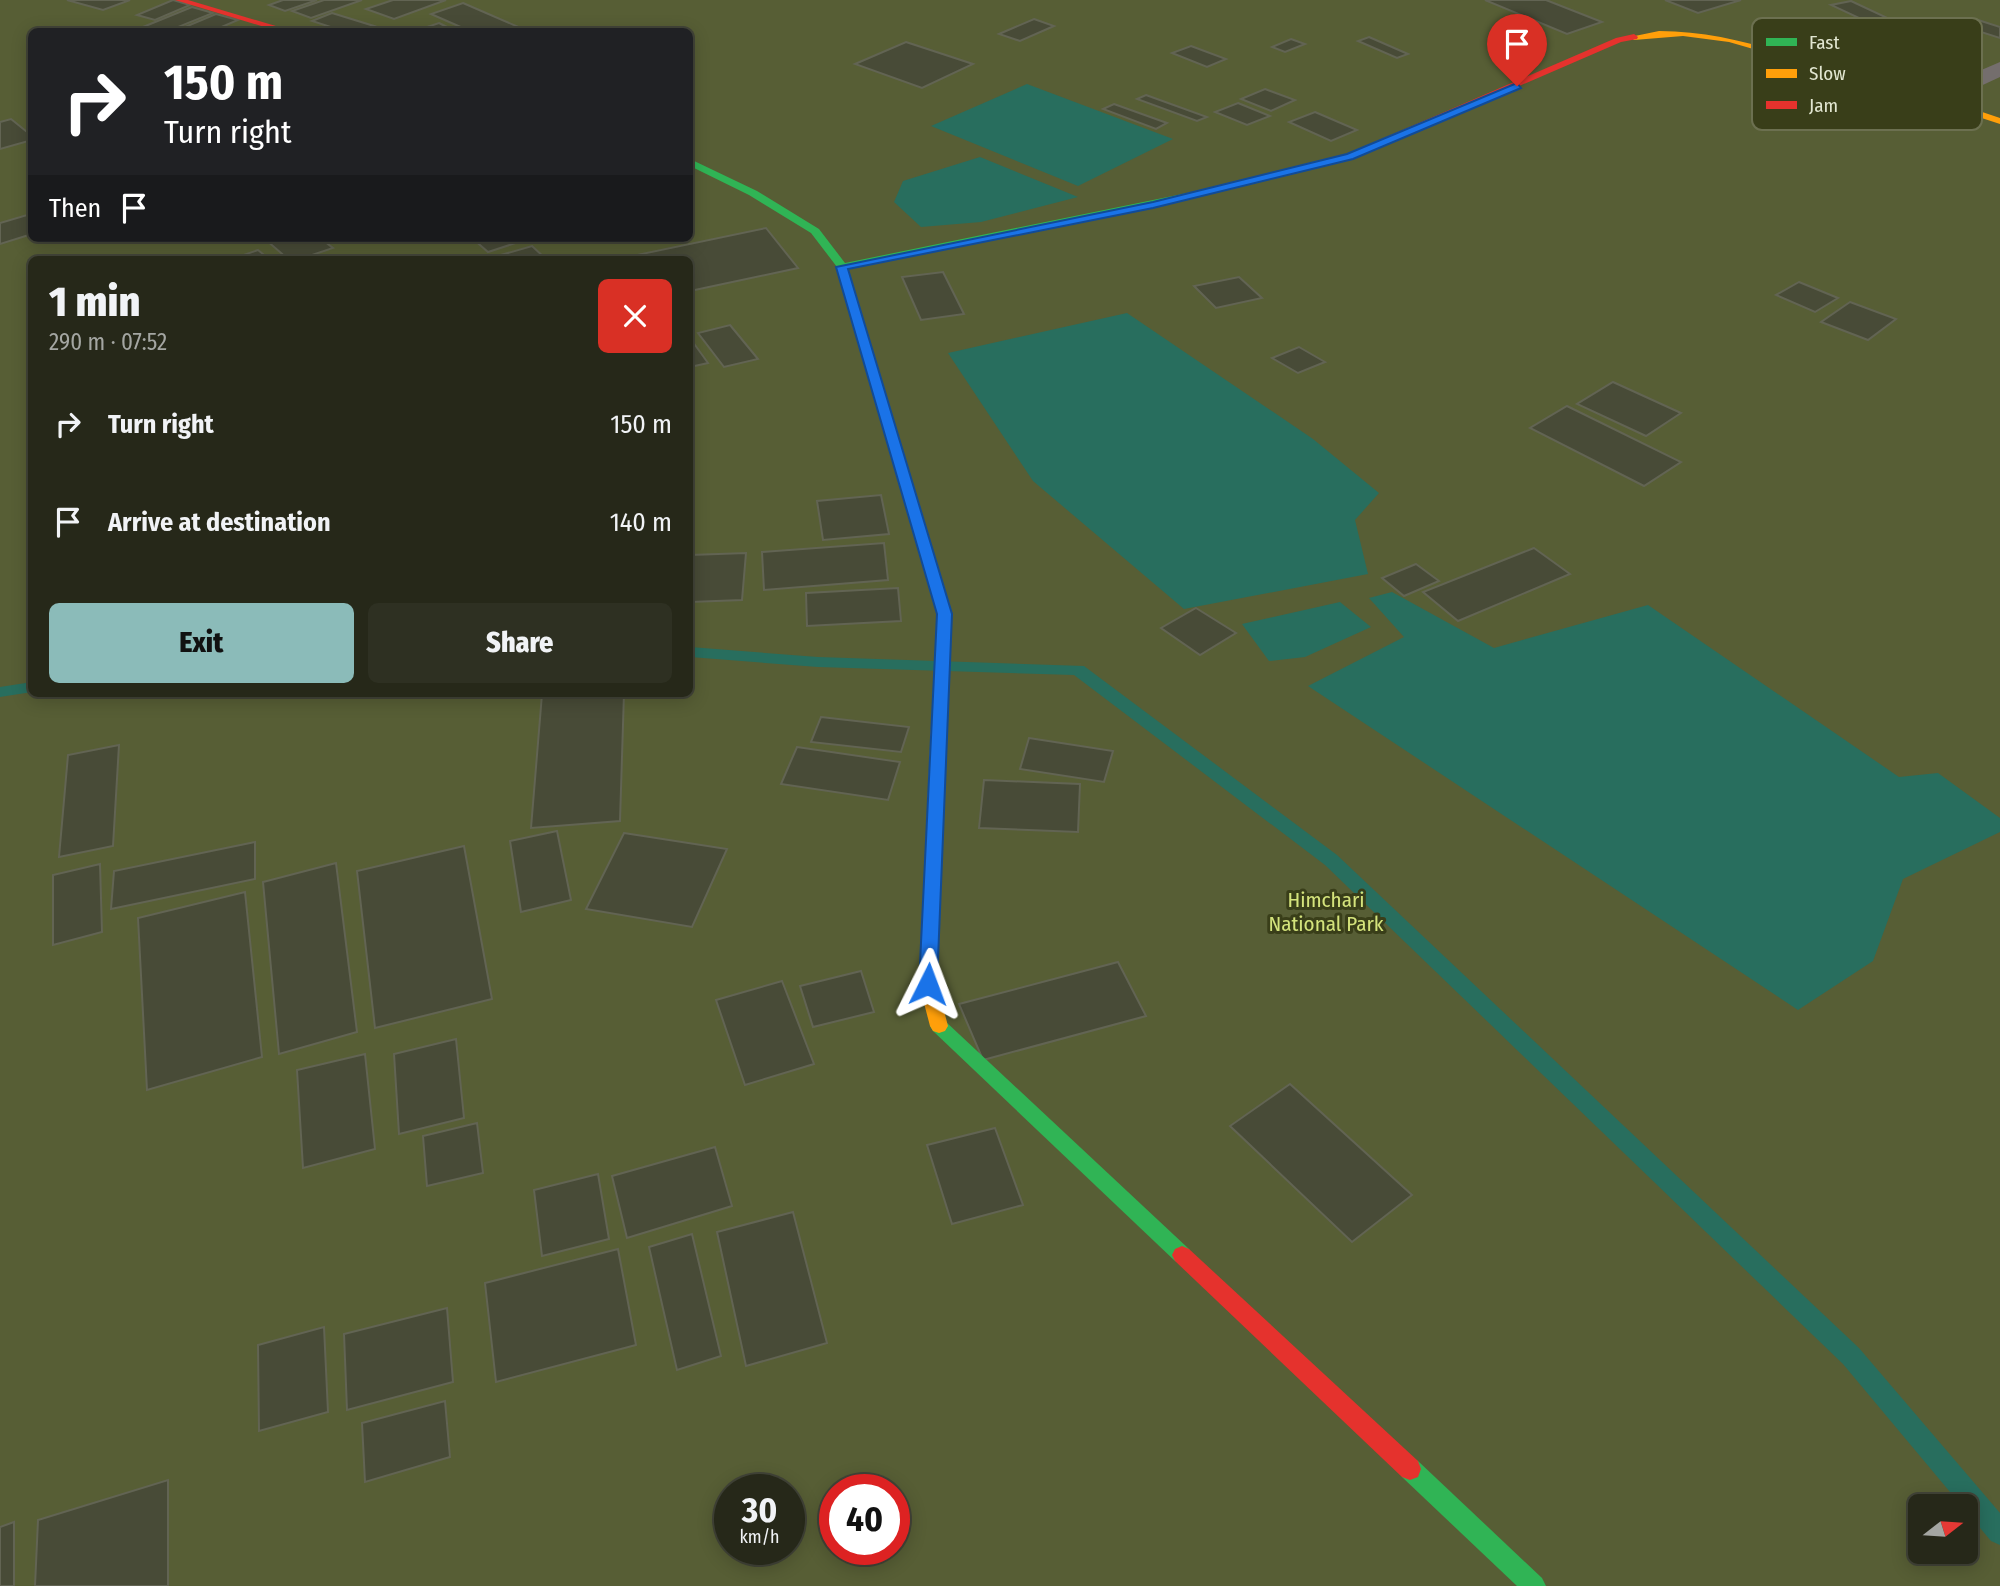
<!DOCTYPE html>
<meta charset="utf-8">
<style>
:root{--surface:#262819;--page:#2e3022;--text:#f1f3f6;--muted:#a4a6a2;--line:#424438;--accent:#8bbbb9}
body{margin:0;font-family:"Fira Sans Condensed",sans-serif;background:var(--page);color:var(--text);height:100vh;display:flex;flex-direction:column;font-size:26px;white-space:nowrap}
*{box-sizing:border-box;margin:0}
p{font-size:23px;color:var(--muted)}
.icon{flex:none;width:38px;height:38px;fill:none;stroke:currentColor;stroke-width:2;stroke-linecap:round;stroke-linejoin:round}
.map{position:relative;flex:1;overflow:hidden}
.side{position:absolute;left:28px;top:256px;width:665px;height:441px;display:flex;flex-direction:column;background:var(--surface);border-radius:10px;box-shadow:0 4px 18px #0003,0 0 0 2px var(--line)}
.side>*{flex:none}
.banner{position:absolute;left:28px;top:28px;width:665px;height:214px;border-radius:10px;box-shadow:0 4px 18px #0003,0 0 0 2px var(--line);background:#202124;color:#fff;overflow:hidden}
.needle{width:46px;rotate:73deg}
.buttons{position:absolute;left:1908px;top:1494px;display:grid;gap:14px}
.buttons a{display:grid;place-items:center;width:70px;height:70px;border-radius:10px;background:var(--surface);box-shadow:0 4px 18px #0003,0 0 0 2px var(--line);font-size:35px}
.speed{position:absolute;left:714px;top:1474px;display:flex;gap:14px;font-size:35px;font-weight:700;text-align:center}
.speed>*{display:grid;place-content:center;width:91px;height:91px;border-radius:50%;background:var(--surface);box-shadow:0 4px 18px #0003,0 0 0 2px var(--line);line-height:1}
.speed small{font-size:18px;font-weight:400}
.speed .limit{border:10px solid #d22;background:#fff;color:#111}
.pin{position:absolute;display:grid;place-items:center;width:60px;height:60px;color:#fff;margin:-72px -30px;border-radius:50% 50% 50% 0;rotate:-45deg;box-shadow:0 0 7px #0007}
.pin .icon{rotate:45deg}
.me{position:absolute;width:77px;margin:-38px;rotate:3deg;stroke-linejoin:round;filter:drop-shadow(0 0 5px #0008)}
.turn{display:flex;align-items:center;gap:24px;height:147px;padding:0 21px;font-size:32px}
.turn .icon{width:91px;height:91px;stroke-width:2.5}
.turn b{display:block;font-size:49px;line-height:60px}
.then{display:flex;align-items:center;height:66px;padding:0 21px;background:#0003;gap:14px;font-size:26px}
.round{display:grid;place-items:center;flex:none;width:74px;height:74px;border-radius:10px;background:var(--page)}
.summary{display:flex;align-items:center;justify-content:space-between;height:119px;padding:0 21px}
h1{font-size:42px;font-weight:800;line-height:52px}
.action{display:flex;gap:14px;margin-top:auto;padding:14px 21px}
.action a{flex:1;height:80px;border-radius:10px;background:var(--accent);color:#111;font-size:28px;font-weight:800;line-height:80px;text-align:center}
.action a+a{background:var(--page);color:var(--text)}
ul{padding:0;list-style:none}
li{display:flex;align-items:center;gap:21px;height:98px;padding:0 21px}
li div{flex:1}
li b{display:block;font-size:26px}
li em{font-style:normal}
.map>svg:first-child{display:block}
.green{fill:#575e35;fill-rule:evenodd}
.water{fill:#286e5e}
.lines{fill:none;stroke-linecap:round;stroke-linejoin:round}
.stream{fill:#286e5e;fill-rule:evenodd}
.building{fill:#484b37;stroke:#626453;stroke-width:2}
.street{fill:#746e6d;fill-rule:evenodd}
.fast{fill:#30b455;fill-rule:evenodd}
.slow{fill:#ff9f0a;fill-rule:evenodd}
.jam{fill:#e5322d;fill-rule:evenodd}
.route{fill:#1a73e8;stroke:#114b97;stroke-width:2}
.labels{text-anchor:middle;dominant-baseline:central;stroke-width:6;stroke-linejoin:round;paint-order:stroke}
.park-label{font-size:21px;fill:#d4e37c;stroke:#393e19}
.key{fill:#393e19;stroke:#6c7050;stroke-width:2}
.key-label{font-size:19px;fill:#e2e6d1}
</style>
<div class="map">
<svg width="2000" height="1586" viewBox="0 0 2000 1586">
<rect width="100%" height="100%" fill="#333621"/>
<path class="green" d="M0 0H2000V1586H0ZM32 32H690V238H32ZM32 259H690V693H32ZM730 1489H789V1549H730ZM835 1489H894V1549H835ZM1920 1507H1965V1552H1920Z"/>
<g class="water">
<path d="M1027 84 1173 139 1078 186 931 126Z"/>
<path d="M980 157 1078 197 981 222 921 227 894 202 903 181Z"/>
<path d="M1127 313 1313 439 1379 493 1355 520 1368 574 1184 609 1033 481 948 353Z"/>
<path d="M1392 592 1494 648 1648 605 1899 777 1938 773 2000 818V832L1903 879 1873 961 1798 1010 1308 686 1404 637 1369 598Z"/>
<path d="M1340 602 1371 627 1305 657 1269 661 1242 624Z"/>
</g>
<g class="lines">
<g class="stream">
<path d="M690 647 818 657 1084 666 1337 855 1859 1348 2000 1513V1545L1991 1541 1843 1364 1325 865 1074 675 818 667 690 657Z"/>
<path d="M32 682V692L0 697V687Z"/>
</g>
</g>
<g class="building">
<path d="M67 0H130L103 10Z"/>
<path d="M173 0 190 5 155 20 137 15Z"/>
<path d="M283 0H317L285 11 269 5Z"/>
<path d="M324 0H362L311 18 292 11Z"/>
<path d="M393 0H446L394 19 366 9Z"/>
<path d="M1485 0H1546L1602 22 1567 34Z"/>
<path d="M1665 0H1741L1698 13Z"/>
<path d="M1851 1 1896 22 1876 26 1831 5Z"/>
<path d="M463 3 530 32H472L431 14Z"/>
<path d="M192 7 213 13 166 32 138 29Z"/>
<path d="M332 13 374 26 360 32H346L312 21Z"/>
<path d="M216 14 238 20 210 32H173Z"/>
<path d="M1034 19 1054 26 1020 41 999 34Z"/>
<path d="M1975 19 2000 27V38L1959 25Z"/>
<path d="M439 23 457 32H431L424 28Z"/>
<path d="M1369 37 1408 54 1397 58 1358 41Z"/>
<path d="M1291 39 1305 44 1285 52 1272 47Z"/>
<path d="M906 42 973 64 922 88 855 64Z"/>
<path d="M1191 46 1226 59 1207 67 1172 53Z"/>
<path d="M1265 89 1295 100 1271 111 1241 99Z"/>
<path d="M1146 95 1207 117 1197 121 1137 99Z"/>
<path d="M1238 103 1270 116 1247 125 1215 112Z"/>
<path d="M1114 104 1167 123 1156 129 1103 109Z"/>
<path d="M1315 112 1357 130 1331 141 1289 122Z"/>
<path d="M11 119 32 136V140L0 149V122Z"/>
<path d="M27 215 32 218V234L0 244V223Z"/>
<path d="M766 228 798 268 690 291V259H635L632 256Z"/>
<path d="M273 238H320L333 248 300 259H288L266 240Z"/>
<path d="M472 238H527L528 239 488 252Z"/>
<path d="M532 246 546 259H487Z"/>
<path d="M258 250 269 259H232Z"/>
<path d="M943 272 964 314 921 320 902 277Z"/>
<path d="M1239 277 1262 298 1216 308 1194 286Z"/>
<path d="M1799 282 1838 298 1815 312 1776 295Z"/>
<path d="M1850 302 1896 319 1868 340 1821 322Z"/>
<path d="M730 325 758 359 724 367 698 333Z"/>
<path d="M690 338 708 363 690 367Z"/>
<path d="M1299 347 1325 362 1298 373 1272 358Z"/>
<path d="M1613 382 1681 413 1646 436 1577 404Z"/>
<path d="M1567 406 1681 462 1644 486 1530 428Z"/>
<path d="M881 495 889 534 823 540 817 501Z"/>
<path d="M884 543 888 580 764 590 762 552Z"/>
<path d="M1534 548 1570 574 1458 621 1423 592Z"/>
<path d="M746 553 742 600 690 602V555Z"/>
<path d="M1416 564 1439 581 1404 596 1382 578Z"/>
<path d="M898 588 901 621 807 626 806 593Z"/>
<path d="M1196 608 1236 633 1200 655 1161 628Z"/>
<path d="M624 693 620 821 531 828 542 694Z"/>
<path d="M821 717 909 727 901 752 811 742Z"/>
<path d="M1029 738 1113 751 1104 782 1020 769Z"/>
<path d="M119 745 113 846 59 857 68 755Z"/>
<path d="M797 747 900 762 888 800 781 784Z"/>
<path d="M984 780 1080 784 1078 832 979 828Z"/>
<path d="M557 831 571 900 521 912 510 841Z"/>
<path d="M624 833 727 849 692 927 586 909Z"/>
<path d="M255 842V879L111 909 114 871Z"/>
<path d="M464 846 492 999 375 1028 357 871Z"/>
<path d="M336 863 357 1032 279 1054 263 882Z"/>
<path d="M100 864 102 932 53 945V875Z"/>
<path d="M245 892 262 1057 147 1090 138 918Z"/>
<path d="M1118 962 1146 1016 983 1060 959 1004Z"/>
<path d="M861 971 874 1012 813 1027 800 986Z"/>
<path d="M782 981 814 1064 745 1085 716 1000Z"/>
<path d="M456 1039 464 1118 399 1134 394 1054Z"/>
<path d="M365 1054 375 1149 303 1168 297 1070Z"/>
<path d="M1290 1084 1412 1195 1352 1242 1230 1126Z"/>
<path d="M477 1123 483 1173 427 1186 423 1136Z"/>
<path d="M995 1128 1023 1205 952 1224 927 1145Z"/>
<path d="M715 1147 732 1206 627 1238 612 1176Z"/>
<path d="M598 1174 609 1239 542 1256 534 1190Z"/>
<path d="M793 1212 827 1343 746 1366 717 1232Z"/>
<path d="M692 1234 721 1356 677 1370 649 1247Z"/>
<path d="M618 1249 636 1345 496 1382 485 1283Z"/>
<path d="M447 1308 453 1382 347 1410 344 1334Z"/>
<path d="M324 1327 328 1412 259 1431 258 1345Z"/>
<path d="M445 1401 450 1457 365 1482 362 1423Z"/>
<path d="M168 1480V1586H35L38 1520Z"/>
<path d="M14 1522V1586H0V1527Z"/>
</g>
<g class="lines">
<path class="street" d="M2000 62V77L1944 103H1928L1925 98 1928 93Z"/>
<g class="fast">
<path d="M690 159 757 191 819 229 845 263 1192 192 1197 195 848 269 951 614 947 728 944 732 939 733 931 728 937 614 837 267 811 233 749 195 690 166Z"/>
<path d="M939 1019 945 1021 1189 1249 1192 1255 1189 1261 1182 1264 1175 1261 933 1031 930 1026 933 1021Z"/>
<path d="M1410 1458 1418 1461 1542 1578 1546 1586H1517L1402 1477 1399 1469 1402 1461Z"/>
</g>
<g class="slow">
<path d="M1659 31C1718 31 1770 49 1826 65 1884 81 1943 98 2000 118V124L1908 94 1729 42 1683 36 1634 40 1630 37Z"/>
<path d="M939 723 947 728 937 984 948 1026 945 1031 939 1033 933 1031 930 1026 919 984 931 728Z"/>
</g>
<g class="jam">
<path d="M175 0H188L296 32H281Z"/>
<path d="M1634 34 1638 37 1637 39 1621 42 1353 158 1192 198 1187 195 1347 154 1616 38Z"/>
<path d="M1182 1246 1189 1249 1418 1461 1421 1469 1418 1477 1410 1480 1402 1477 1175 1261 1172 1255 1175 1249Z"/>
</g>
</g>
<path class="route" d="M1517 83 1521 88 1353 159 1153 208 848 269 952 614 937 984 934 989H922L919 984 937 614 836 267 1153 202 1347 154Z"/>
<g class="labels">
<g class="park-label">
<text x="1326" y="900">Himchari<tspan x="1326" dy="24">National Park</tspan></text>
</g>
</g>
<rect x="1752" y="18" width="230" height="112" rx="10" class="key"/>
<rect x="1766" y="38" width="31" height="8" fill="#30b455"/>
<rect x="1766" y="69" width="31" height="9" fill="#ff9f0a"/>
<rect x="1766" y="101" width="31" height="8" fill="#e5322d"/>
<g class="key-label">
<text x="1809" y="49">Fast</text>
<text x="1809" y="80">Slow</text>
<text x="1809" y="112">Jam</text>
</g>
</svg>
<div class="buttons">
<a><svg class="needle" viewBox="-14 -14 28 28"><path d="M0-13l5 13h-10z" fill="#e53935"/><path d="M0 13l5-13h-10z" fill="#a4a6a2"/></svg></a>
</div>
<div class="speed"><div>30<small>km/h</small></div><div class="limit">40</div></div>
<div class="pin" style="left:1517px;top:86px;background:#d93025"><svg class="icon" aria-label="arrive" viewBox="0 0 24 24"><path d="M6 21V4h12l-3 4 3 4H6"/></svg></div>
<svg class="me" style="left:928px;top:984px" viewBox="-20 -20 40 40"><path d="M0-17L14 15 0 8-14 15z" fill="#1a73e8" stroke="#fff" stroke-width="4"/></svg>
<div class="banner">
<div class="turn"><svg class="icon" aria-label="right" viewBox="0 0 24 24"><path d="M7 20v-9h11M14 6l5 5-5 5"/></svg><div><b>150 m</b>Turn right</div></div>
<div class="then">Then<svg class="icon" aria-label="arrive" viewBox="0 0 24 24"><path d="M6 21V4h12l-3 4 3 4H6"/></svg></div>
</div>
<section class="side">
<div class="summary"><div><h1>1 min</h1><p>290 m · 07:52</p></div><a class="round" style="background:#d93025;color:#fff"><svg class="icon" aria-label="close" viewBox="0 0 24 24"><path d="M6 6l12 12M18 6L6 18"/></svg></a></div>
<ul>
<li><svg class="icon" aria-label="right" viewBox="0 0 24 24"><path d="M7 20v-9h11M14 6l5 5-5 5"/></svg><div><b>Turn right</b></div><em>150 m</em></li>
<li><svg class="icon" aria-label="arrive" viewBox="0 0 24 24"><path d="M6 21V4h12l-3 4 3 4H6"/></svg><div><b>Arrive at destination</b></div><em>140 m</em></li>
</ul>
<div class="action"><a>Exit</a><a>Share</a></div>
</section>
</div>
